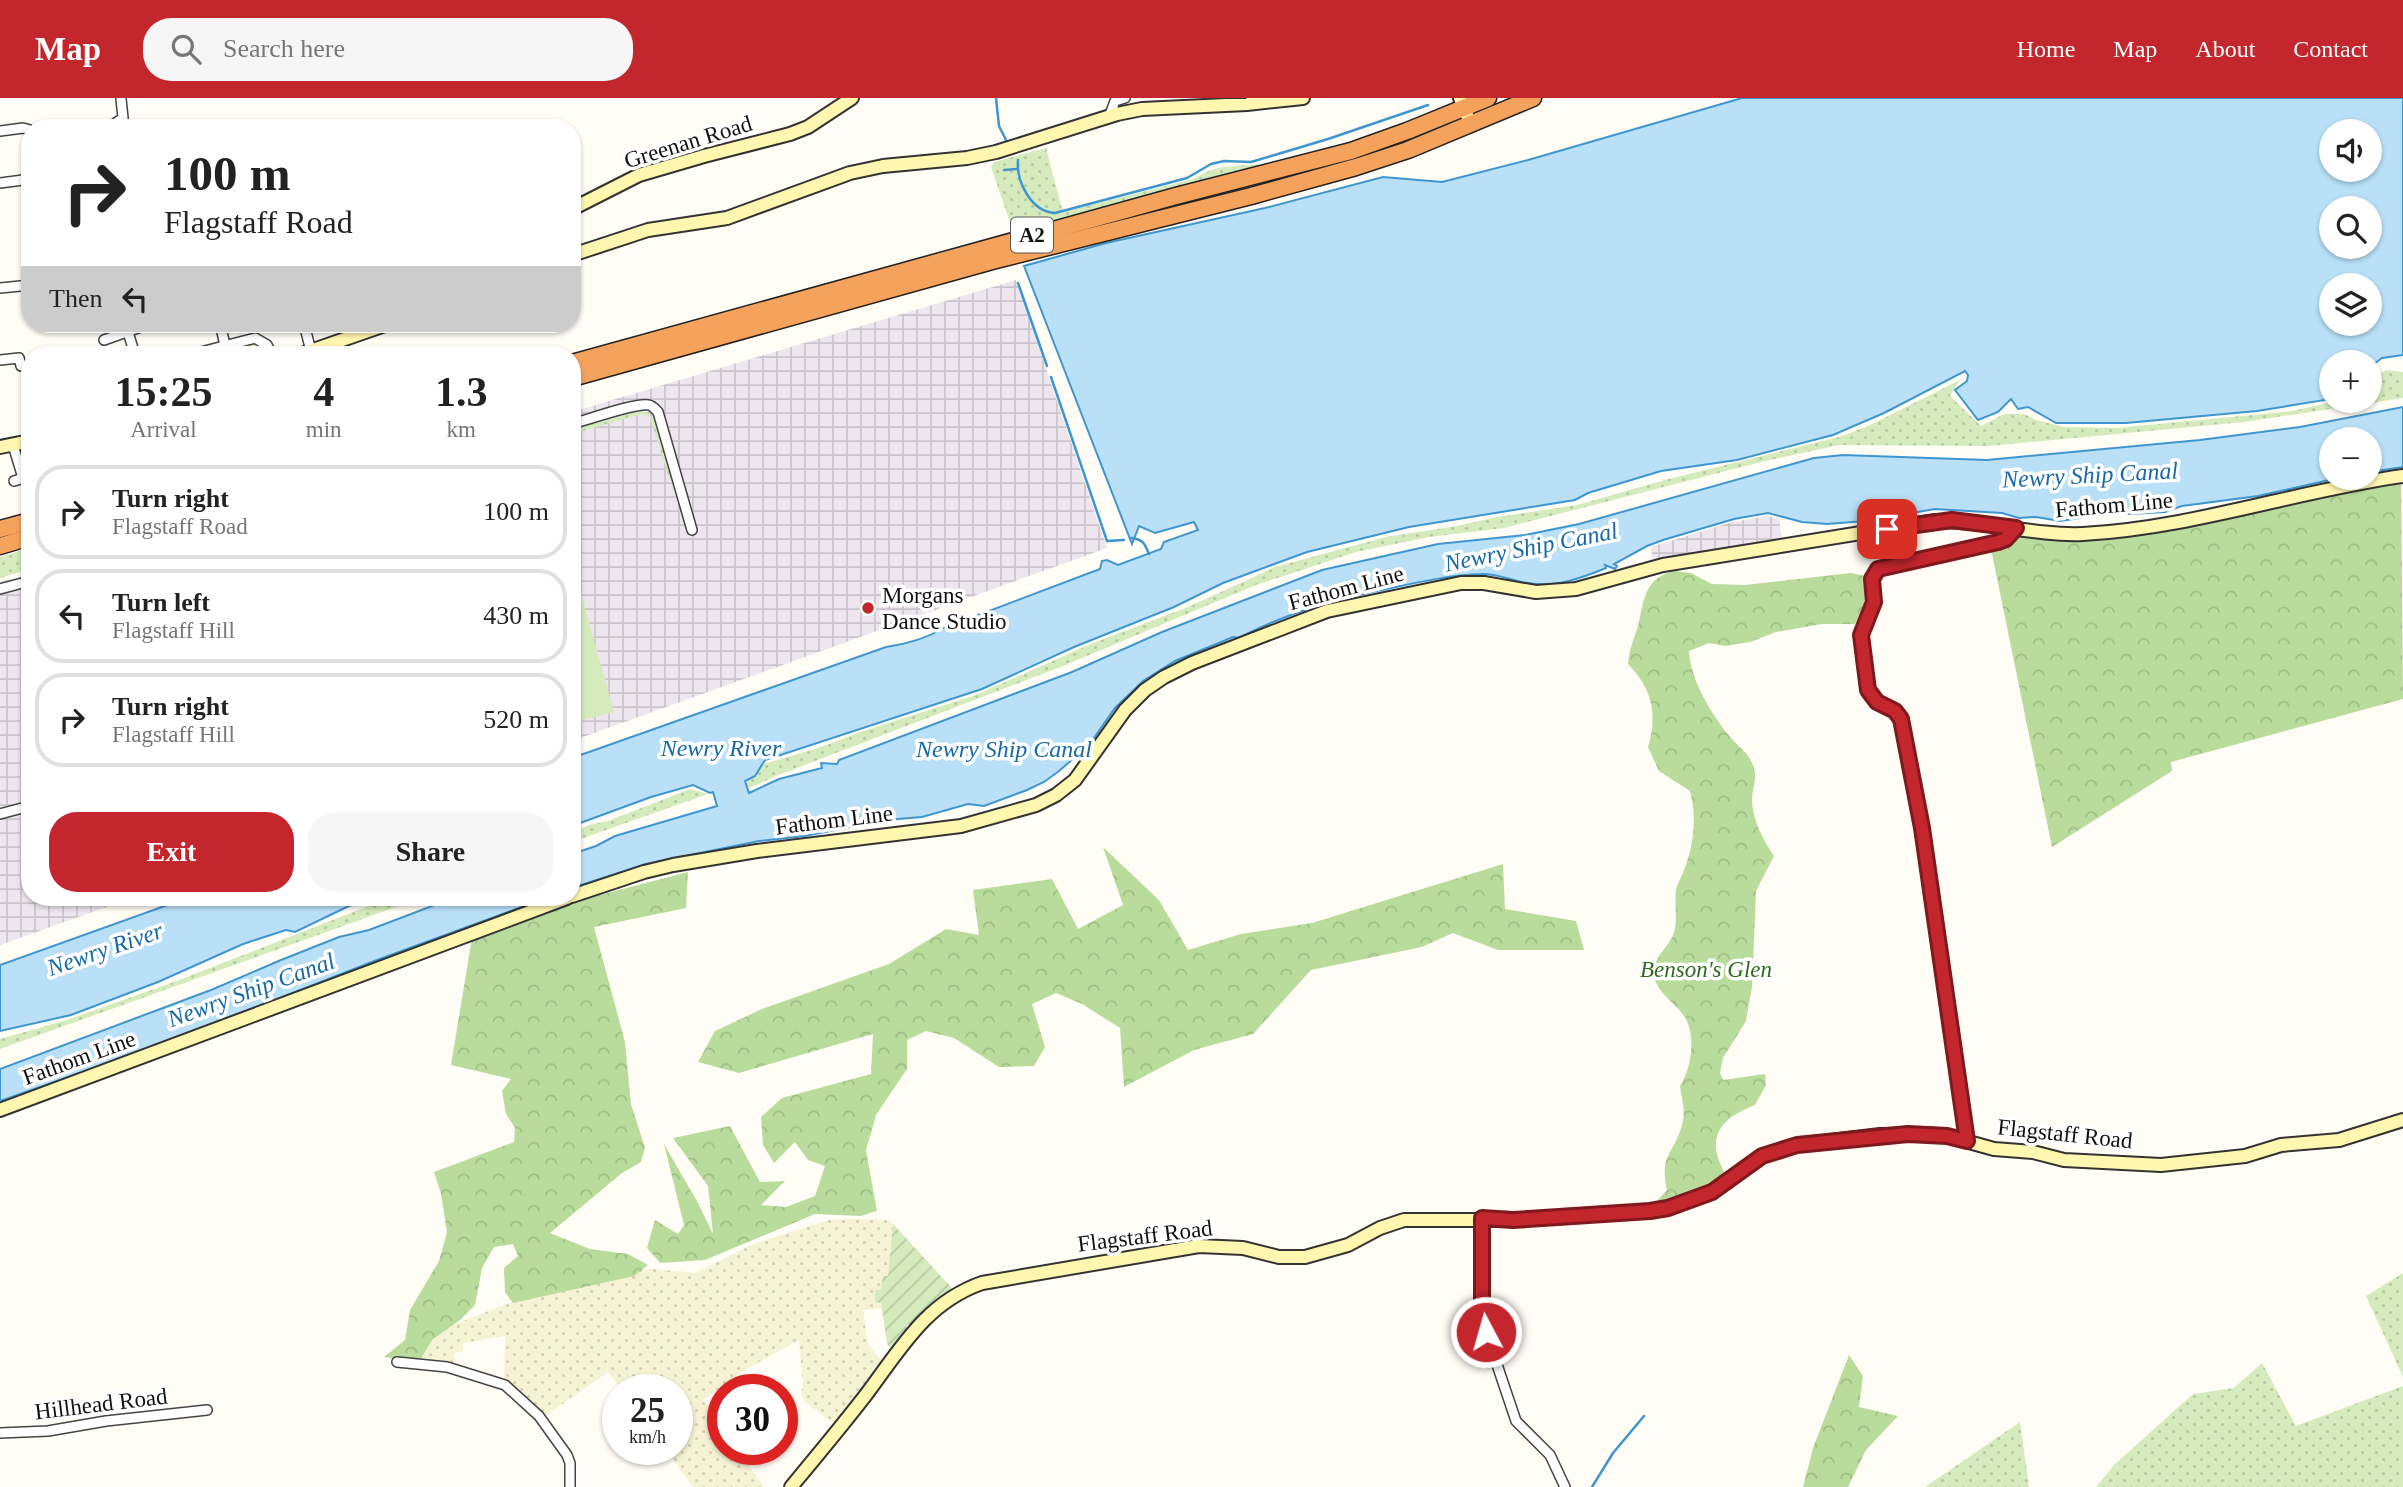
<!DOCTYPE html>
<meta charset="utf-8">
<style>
:root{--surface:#fff;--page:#f6f6f6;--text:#222;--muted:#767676;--line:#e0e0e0;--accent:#c4262e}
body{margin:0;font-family:Georgia,serif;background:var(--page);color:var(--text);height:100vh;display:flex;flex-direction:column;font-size:26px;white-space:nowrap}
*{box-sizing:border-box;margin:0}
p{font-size:23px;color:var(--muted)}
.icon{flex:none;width:38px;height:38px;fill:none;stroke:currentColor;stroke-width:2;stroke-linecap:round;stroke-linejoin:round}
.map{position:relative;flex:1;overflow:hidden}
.panel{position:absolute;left:21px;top:248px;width:560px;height:560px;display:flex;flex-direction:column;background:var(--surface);border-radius:28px;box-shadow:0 2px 5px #0004}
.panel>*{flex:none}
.top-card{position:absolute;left:21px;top:21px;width:560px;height:214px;border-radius:28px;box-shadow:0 2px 5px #0004;background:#fff;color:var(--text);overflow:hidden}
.controls{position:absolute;left:2319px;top:21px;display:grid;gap:14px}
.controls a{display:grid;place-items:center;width:63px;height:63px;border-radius:50%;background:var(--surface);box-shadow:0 2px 5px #0004;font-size:35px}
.speed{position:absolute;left:602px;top:1276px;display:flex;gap:14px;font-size:35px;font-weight:700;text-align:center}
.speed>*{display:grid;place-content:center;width:91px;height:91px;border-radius:50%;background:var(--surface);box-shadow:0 2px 5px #0004;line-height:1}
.speed small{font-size:18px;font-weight:400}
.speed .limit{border:10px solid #d22;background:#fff;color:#111}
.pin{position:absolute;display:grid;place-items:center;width:60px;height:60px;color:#fff;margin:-30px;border-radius:14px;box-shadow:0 4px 10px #0006}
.me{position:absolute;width:77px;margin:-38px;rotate:354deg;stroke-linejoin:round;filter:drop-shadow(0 0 5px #0008)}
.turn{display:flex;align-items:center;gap:24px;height:147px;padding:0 28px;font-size:32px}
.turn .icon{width:91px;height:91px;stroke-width:2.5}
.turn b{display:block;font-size:49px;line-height:60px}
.then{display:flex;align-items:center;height:66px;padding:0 28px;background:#0003;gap:14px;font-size:26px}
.eta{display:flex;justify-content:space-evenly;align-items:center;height:119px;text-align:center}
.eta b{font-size:42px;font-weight:600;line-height:49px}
.button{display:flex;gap:14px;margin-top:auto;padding:14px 28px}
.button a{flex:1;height:80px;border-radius:28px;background:var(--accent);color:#fff;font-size:28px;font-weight:600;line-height:80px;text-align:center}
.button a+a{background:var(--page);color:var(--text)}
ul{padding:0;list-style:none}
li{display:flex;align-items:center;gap:21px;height:94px;margin:0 14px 10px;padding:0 14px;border:4px solid var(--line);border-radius:28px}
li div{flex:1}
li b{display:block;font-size:26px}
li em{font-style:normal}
header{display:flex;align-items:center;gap:42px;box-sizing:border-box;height:98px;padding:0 35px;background:var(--accent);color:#fff}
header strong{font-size:33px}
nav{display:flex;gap:38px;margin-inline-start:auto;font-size:24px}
.search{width:490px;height:63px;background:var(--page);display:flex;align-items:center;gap:18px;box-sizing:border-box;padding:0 24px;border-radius:28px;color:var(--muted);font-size:26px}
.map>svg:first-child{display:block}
.industrial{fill:url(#industrial-grid)}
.farmland{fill:url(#farmland-dots)}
.grass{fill:url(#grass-dots)}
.forest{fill:url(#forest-crowns)}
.park{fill:#d5ebbd}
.garden{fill:url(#garden-furrows)}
.water{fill:#b9e0f7;stroke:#3f96cf;stroke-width:2;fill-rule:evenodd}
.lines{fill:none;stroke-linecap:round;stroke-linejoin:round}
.stream{stroke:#3f96cf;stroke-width:2.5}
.street-casing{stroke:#444;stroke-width:12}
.secondary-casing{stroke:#333;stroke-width:16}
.highway-casing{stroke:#222;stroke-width:19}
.street{stroke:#fff;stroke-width:9}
.secondary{stroke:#fff6b0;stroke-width:12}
.highway{stroke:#f5a25d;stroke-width:16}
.route-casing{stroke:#7f191e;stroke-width:18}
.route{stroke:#c4262e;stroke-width:12}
.poi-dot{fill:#c4262e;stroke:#fff;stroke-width:2.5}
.labels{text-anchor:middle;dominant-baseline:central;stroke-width:7;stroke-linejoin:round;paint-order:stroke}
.shield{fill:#fff;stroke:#585858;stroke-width:2}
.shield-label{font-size:21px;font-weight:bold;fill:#111}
.street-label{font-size:23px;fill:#111;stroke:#fff}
.poi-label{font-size:23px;fill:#111;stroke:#fff;text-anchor:start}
.park-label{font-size:23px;font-style:italic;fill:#2f6b1f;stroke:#fff}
.water-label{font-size:24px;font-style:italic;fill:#1768a6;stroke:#fff}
</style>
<header>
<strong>Map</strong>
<div class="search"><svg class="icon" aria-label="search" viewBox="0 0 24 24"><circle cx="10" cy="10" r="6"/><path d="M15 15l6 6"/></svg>Search here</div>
<nav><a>Home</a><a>Map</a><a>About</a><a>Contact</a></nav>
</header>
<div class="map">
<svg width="2403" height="1389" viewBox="0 0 2403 1389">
<defs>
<pattern id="industrial-grid" width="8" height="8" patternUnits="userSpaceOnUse" patternTransform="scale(1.75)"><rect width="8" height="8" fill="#eee6ef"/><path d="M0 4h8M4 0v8" fill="none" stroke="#cbc4cc"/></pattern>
<pattern id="farmland-dots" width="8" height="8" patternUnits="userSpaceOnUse" patternTransform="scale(1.75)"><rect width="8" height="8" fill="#f6f3d4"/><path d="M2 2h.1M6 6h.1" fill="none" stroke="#d2cfb5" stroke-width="1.8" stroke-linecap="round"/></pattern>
<pattern id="grass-dots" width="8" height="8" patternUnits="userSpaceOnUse" patternTransform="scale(1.75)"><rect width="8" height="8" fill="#d5ebbd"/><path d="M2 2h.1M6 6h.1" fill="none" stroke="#b6c8a1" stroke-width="1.8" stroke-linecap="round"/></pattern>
<pattern id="forest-crowns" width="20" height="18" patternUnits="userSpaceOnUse" patternTransform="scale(1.75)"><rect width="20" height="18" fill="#b9dc9c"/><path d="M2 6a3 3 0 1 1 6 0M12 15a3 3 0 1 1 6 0" fill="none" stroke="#9ebc85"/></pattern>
<pattern id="garden-furrows" width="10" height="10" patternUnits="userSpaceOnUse" patternTransform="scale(1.75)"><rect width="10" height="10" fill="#d5ebbd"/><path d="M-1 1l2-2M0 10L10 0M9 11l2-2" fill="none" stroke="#b6c8a1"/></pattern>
</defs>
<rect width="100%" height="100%" fill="#fffdf5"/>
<g class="industrial">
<path d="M1016 182 1107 450 572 643V314Z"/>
<path d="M1764 418 1779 420 1782 441 1652 461 1651 449 1729 425Z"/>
<path d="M30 476V800H132L0 847V484Z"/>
</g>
<path class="farmland" d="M851 1121 888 1122 893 1126 888 1178 881 1192H876L882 1210 863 1212 868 1247 883 1264 838 1329 804 1303 801 1296 803 1285 799 1242 743 1273 703 1302 723 1330V1351H737L764 1389H693L665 1351H677V1292L621 1291 608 1274 543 1320 504 1284 505 1238 463 1245V1252L454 1256 456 1267 446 1268 443 1263 439 1262 437 1266 411 1263 446 1230 506 1206 552 1196 624 1173 654 1171 695 1175 753 1146 829 1122Z"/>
<g class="grass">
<path d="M1046 50 1063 114 1193 81C1222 63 1239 70 1270 65L1013 133 991 69 994 64Z"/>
<path d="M249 245 258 246 262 252 261 257H201Z"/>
<path d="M2386 272 2403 274V300L2244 324 2031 344 1988 348 1839 347 1765 363 1504 430 1429 439 1356 454 1256 487 1063 568 776 678 750 690 747 689V682L755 678 764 666 824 648 860 634 976 597 1093 545 1188 509 1275 469 1386 439 1457 428 1497 419 1577 407 1665 382 1839 339 1868 328 1960 282 1950 298 1981 328 2004 316H2024L2036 322 2065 329 2116 330 2292 313 2337 303H2370V283Z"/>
<path d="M638 313 647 314 655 322 672 379 670 383 650 319 644 316 634 318 572 336V332Z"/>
<path d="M30 450V471L0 480V459Z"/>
<path d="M690 691 708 696 572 744V735L589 727 608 723Z"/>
<path d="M389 800H421L0 951V941L67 922 174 884Z"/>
<path d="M2403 1175V1279L2366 1198Z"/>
<path d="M2262 1265 2296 1328 2403 1288V1389H2096L2115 1366 2193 1296 2234 1290Z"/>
<path d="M2020 1324 2029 1389H1925Z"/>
</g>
<g class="forest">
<path d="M2401 378 2403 601 2171 664 2172 673 2052 749 1991 451 2013 435 2100 434Z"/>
<path d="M1675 473 1691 475 1712 486 1745 487 1851 475 1865 478C1866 498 1866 510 1855 526H1822L1776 534 1750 544 1725 548 1709 545 1689 553C1691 584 1712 617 1731 640 1739 649 1748 655 1752 665 1759 679 1752 689 1752 703 1753 723 1763 742 1774 758L1756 793 1752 889 1746 923 1723 960 1720 975 1723 982 1765 976 1766 987 1755 1007C1718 1021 1705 1041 1726 1077L1705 1090 1653 1107 1667 1092C1659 1057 1674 1056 1682 1027 1686 1013 1682 1003 1680 988 1691 971 1696 941 1686 921 1677 905 1653 894 1654 873 1655 857 1669 849 1674 835 1678 822 1674 805 1676 792 1677 785 1682 779 1684 772 1694 747 1697 719 1690 693L1659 673 1648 649C1658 615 1652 591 1628 566 1629 552 1634 541 1638 528 1644 503 1644 479 1675 473Z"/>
<path d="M1103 749 1159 802 1188 852 1241 836 1312 825 1503 766 1505 811 1576 823 1584 852H1498L1453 835 1422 849 1311 872 1253 936 1194 952 1124 989 1120 930 1082 906 1056 895 1032 906 1045 949 1034 968 999 969 954 940 926 933 907 942V971L876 1017 866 1052 877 1113 861 1118 815 1116 705 1162 660 1165 647 1150 655 1122 678 1136 684 1127 664 1046 698 1105 713 1136 708 1088 673 1040 730 1028 760 1084 785 1083 761 1107 786 1109 815 1098 825 1068 808 1062 795 1044 774 1065 763 1047 761 1019 782 1000 871 976 873 936 739 975 698 964 715 933 762 911 889 866 946 831 979 837 973 792 1052 781 1078 831 1123 807Z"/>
<path d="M688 774 686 810 594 829 625 944 631 1006 645 1050 641 1064 622 1075 550 1135 590 1151 628 1156 648 1167 634 1178 513 1205 505 1194 504 1170 518 1158 513 1146 494 1149 482 1170 475 1207 460 1222 432 1242 419 1264 384 1259 405 1242 410 1212 439 1163 447 1134 441 1096 434 1074 514 1044 515 1030 506 1016 502 993 511 981 451 967 472 840 569 805Z"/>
<path d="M1849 1257 1863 1278 1859 1309 1898 1318 1866 1352 1848 1389H1803L1813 1350Z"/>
</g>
<path class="park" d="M572 464 614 614 572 625Z"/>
<path class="garden" d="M893 1126 952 1190 927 1210 915 1224 907 1227 901 1244 893 1255 887 1245 881 1205 875 1204V1192H881L883 1178H888Z"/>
<g class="water">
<path d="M1742 0H2403V257L2382 260 2370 269V264H2331V301L2257 313 2126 325H2056L2028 309 2018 311 2011 301 1998 314 1978 322 1955 292 1967 283 1968 277 1965 273 1884 315 1833 337 1737 362 1661 373 1588 395 1575 402 1409 429 1307 454 1223 485 1174 509 1074 549 982 591 765 662 755 678 745 683 749 695 779 681 822 670 821 665 837 666 839 662 1072 574 1162 534 1322 472 1438 446 1525 437 1579 426 1814 360 1843 357 1987 362 2200 342 2300 329 2403 309V369L2370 374V341H2331V380H2338L2258 398 2182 408 2165 414 2129 416 2121 414 2060 423 2036 419 2019 420 2002 415 1935 411 1866 423 1827 426 1802 424 1768 415 1734 421 1663 442 1647 448 1614 466 1617 468 1615 471 1605 467 1606 470C1582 480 1554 490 1528 485 1512 483 1497 475 1481 476 1452 477 1424 483 1396 489 1340 500 1290 513 1239 540L1233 539 1175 563 1143 583 1115 610 1089 647 1059 673 1044 684 1027 692 984 708 968 706 922 719 886 722 805 738 759 743 646 766 572 790V756L596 748 615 738 717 708 713 694 710 695 693 687 651 699 572 728V660L886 549C907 546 925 541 944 530L1100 471 1102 463 1107 462 1118 467 1161 451 1164 444 1198 432 1194 424 1155 435 1139 428 1132 446 1024 168 1106 145 1265 110 1383 79 1442 84 1528 62ZM2331 33H2370V72H2331ZM2331 110H2370V149H2331ZM2331 187H2370V226H2331Z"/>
<path d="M187 800H374L349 808 295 834 286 832 243 846 158 884 71 917 0 933V867Z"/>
<path d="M453 800H546L377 862 154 949 0 1003V971L211 892 281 862 339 839 369 832Z"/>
</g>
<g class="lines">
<g class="stream">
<path d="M996 0 999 28 1006 42"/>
<path d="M1018 62C1016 83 1031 114 1055 115L1187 80 1211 66 1224 63 1251 64 1328 41 1428 7"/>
<path d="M1004 72 1017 71"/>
<path d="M1018 185 1047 268"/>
<path d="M1051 279 1107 443 1124 442"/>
<path d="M1131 440C1143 441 1145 446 1149 456"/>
<path d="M1592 1389 1613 1355 1644 1318"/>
</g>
<g class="street-casing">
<g id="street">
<path d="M1109 19 1115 3 1125 0"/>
<path d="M80 30 110 29 123 20 121 1"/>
<path d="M0 33 23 30 30 32"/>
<path d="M0 85 23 82 30 79"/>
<path d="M0 190 30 187"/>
<path d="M220 226 225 247"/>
<path d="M304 226 311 253"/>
<path d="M128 234 135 257"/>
<path d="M104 242 149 226"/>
<path d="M189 257 255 240 267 247 272 257"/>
<path d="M0 262 19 260 21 268"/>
<path d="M572 326C587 322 637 304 649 307 653 308 655 311 658 314L692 432"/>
<path d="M13 347 23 380"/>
<path d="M14 383 30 378"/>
<path d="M0 491 30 483"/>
<path d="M0 716 30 708"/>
<path d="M1967 1043C1949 901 1928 761 1901 621L1895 613 1877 604 1868 592 1861 537 1874 504 1872 481 1878 472 1999 444 2006 441 2016 430"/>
<path d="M1482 1120V1219L1486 1234 1516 1323 1550 1357 1565 1389"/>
<path d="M397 1264 447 1269 505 1287 539 1318 567 1357 570 1365V1389"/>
<path d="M0 1335 48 1333 106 1323 207 1312"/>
</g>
</g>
<g class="secondary-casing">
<g id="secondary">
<path d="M1460 0 1471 27"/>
<path d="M572 111 639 77 704 58 790 36 808 29 852 0"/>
<path d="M572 157 648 132 727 120 850 75 883 68 967 60 996 54 1117 16 1142 11 1247 6 1303 0"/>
<path d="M299 257 388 226"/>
<path d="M0 349 30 343"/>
<path d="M572 798 644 774 673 767 757 753 961 728 1036 707 1056 697 1075 682 1125 612 1145 592 1164 579 1192 565 1327 513 1461 485H1484L1536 494 1576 491 1663 467 1935 423C1985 422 2034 438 2083 436 2192 430 2296 393 2403 378"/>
<path d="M0 1012 567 800"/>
<path d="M791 1389C816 1359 841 1329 865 1298 900 1252 925 1205 982 1185L1199 1148 1243 1150 1279 1159H1305L1348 1147 1380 1130 1404 1122H1513L1650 1113 1668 1110 1712 1094 1762 1058 1797 1047 1880 1037 1927 1036 1947 1038 1994 1051 2033 1054 2064 1062 2161 1067 2245 1058 2281 1047 2339 1042 2403 1022"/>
</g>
</g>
<g class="highway-casing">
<g id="highway">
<path d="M572 265 1176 98 1351 53 1407 33 1488 0"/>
<path d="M572 280 992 163 1251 98 1356 69 1408 52 1533 0"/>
<path d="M0 431 30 423"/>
<path d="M0 448 30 439"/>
</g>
</g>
<use href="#street" class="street"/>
<use href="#secondary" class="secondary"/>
<use href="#highway" class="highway"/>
</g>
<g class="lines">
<g class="route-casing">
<path id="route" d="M1486 1234 1482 1219V1120L1513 1122 1650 1113 1668 1110 1712 1094 1762 1058 1797 1047 1908 1036 1947 1038 1967 1043 1922 730 1901 621 1895 613 1877 604 1868 592 1861 537 1874 504 1872 481 1878 471 1998 444 2006 441 2016 430 1952 422 1887 431"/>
</g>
<use href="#route" class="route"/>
</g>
<circle class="poi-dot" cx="868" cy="510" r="7"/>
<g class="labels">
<rect class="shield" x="1011" y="119.5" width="42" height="35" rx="5"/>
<g class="shield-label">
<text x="1032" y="137">A2</text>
</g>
<g class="street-label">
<text transform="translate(688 44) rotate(-17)">Greenan Road</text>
<text transform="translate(2114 407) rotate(-5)">Fathom Line</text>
<text transform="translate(1346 490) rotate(-15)">Fathom Line</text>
<text transform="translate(834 722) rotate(-7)">Fathom Line</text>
<text transform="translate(79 960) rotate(-20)">Fathom Line</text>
<text transform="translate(2065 1036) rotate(6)">Flagstaff Road</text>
<text transform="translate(1145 1138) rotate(-7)">Flagstaff Road</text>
<text transform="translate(101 1306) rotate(-7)">Hillhead Road</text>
</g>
<g class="poi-label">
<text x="882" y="497">Morgans<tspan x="882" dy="26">Dance Studio</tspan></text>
</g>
<g class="park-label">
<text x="1706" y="871">Benson's Glen</text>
</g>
<g class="water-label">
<text transform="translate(2090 377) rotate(-3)">Newry Ship Canal</text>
<text transform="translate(1531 449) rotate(-11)">Newry Ship Canal</text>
<text x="721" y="650">Newry River</text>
<text x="1004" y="651">Newry Ship Canal</text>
<text transform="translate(105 851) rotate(-19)">Newry River</text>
<text transform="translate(251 892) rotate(-20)">Newry Ship Canal</text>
</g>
</g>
</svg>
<div class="controls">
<a><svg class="icon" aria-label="sound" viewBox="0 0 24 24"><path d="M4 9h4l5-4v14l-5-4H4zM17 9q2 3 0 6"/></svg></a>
<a><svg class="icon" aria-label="search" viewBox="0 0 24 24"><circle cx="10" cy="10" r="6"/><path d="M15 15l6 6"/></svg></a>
<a><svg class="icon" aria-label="layers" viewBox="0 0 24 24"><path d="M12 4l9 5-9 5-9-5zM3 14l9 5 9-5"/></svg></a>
<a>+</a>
<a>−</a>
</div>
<div class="speed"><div>25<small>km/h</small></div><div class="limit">30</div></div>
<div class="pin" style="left:1887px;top:431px;background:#d93025"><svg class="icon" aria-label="arrive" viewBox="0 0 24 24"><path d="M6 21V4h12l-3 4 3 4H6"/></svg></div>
<svg class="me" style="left:1486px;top:1234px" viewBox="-20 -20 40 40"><circle r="17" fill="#c4262e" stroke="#fff" stroke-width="3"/><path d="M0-11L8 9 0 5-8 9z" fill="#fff"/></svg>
<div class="top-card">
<div class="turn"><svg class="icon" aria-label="right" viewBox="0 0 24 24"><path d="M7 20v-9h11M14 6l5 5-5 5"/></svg><div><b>100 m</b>Flagstaff Road</div></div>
<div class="then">Then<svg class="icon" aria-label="left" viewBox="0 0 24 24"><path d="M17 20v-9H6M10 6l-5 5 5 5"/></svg></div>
</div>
<section class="panel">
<div class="eta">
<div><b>15:25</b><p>Arrival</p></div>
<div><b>4</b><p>min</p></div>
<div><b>1.3</b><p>km</p></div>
</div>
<ul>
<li><svg class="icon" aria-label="right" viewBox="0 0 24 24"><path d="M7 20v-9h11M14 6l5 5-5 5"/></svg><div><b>Turn right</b><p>Flagstaff Road</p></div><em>100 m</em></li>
<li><svg class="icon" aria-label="left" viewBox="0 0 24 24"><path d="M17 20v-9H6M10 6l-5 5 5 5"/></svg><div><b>Turn left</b><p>Flagstaff Hill</p></div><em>430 m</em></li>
<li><svg class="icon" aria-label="right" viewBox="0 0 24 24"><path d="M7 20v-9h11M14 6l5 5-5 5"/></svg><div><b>Turn right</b><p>Flagstaff Hill</p></div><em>520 m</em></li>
</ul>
<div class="button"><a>Exit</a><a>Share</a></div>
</section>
</div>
